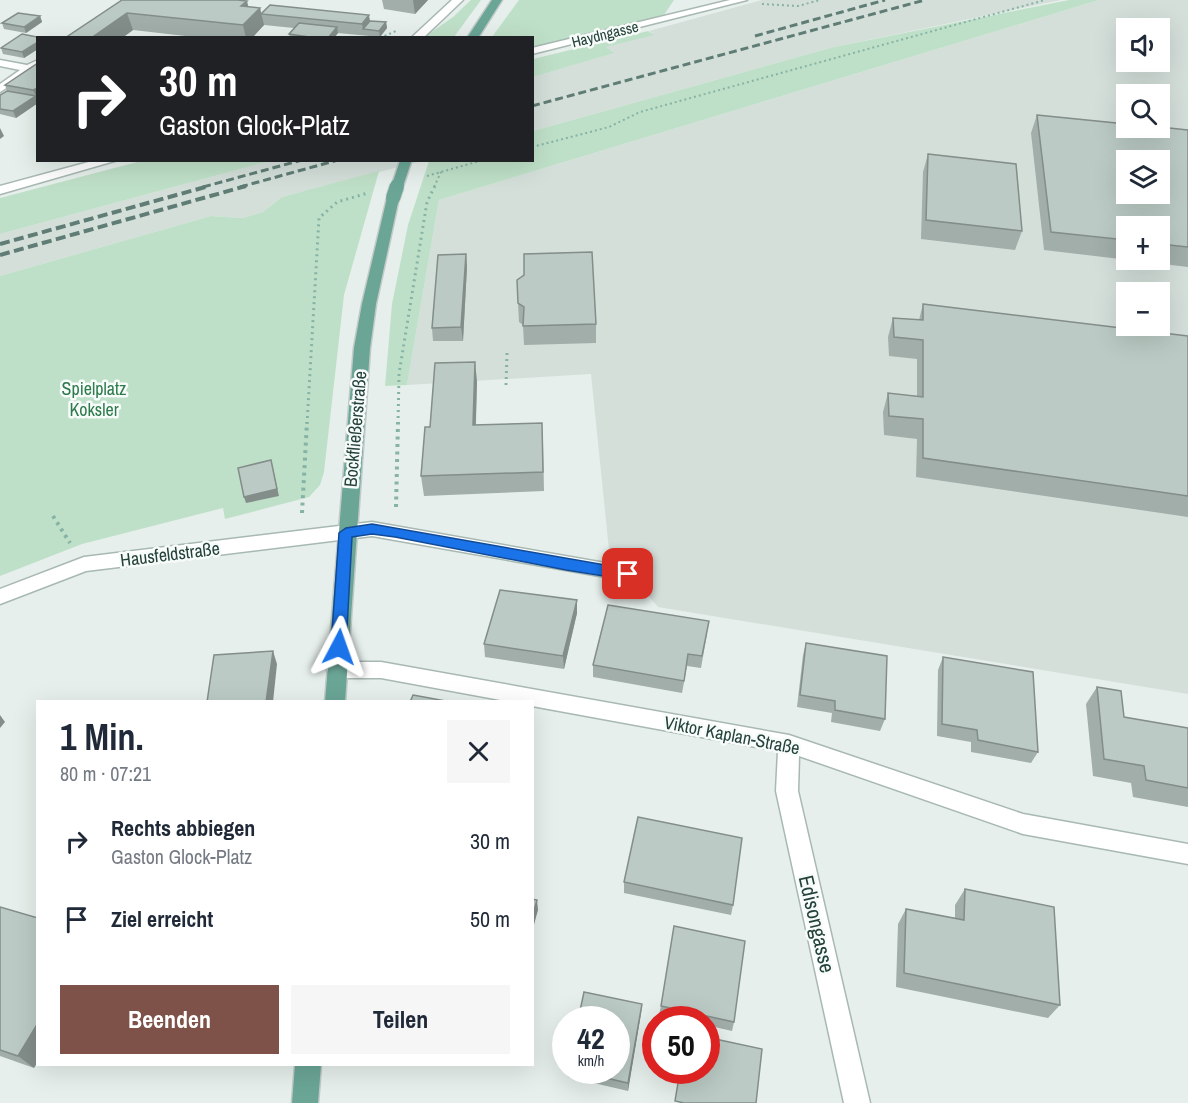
<!DOCTYPE html>
<html lang="de">
<meta charset="utf-8">
<style>
:root{--surface:#fff;--page:#f6f6f7;--text:#1f2937;--muted:#747a83;--accent:#7f5249}
body{margin:0;font-family:"Archivo Narrow",sans-serif;background:var(--page);color:var(--text);height:100vh;display:flex;flex-direction:column;font-size:22px;white-space:nowrap}
*{box-sizing:border-box;margin:0}
p{font-size:20px;color:var(--muted)}
.icon{flex:none;width:33px;height:33px;fill:none;stroke:currentColor;stroke-width:2;stroke-linecap:round;stroke-linejoin:round}
.map{position:relative;flex:1;overflow:hidden}
.side{position:absolute;left:36px;top:700px;width:498px;height:366px;display:flex;flex-direction:column;background:var(--surface);border-radius:0px;box-shadow:0 6px 24px #0002}
.side>*{flex:none}
.hud{position:absolute;left:36px;top:36px;width:498px;height:126px;border-radius:0px;box-shadow:0 6px 24px #0002;background:#202124;color:#fff;overflow:hidden}
.controls{position:absolute;left:1116px;top:18px;display:grid;gap:12px}
.controls a{display:grid;place-items:center;width:54px;height:54px;border-radius:0px;background:var(--surface);box-shadow:0 6px 24px #0002;font-size:30px}
.speed{position:absolute;left:552px;top:1006px;display:flex;gap:12px;font-size:30px;font-weight:700;text-align:center}
.speed>*{display:grid;place-content:center;width:78px;height:78px;border-radius:50%;background:var(--surface);box-shadow:0 6px 24px #0002;line-height:1}
.speed small{font-size:15px;font-weight:400}
.speed .limit{border:9px solid #d22;background:#fff;color:#111}
.pin{position:absolute;display:grid;place-items:center;width:51px;height:51px;color:#fff;margin:-26px;border-radius:12px;box-shadow:0 3px 9px #0006}
.me{position:absolute;width:66px;margin:-33px;rotate:4deg;stroke-linejoin:round;filter:drop-shadow(0 0 4px #0008)}
.turn{display:flex;align-items:center;gap:21px;height:126px;padding:0 24px;font-size:27px}
.turn .icon{width:78px;height:78px;stroke-width:2.5}
.turn b{display:block;font-size:42px;line-height:51px}
.round{display:grid;place-items:center;flex:none;width:63px;height:63px;border-radius:0px;background:var(--page)}
.summary{display:flex;align-items:center;justify-content:space-between;height:102px;padding:0 24px}
h1{font-size:36px;font-weight:800;line-height:45px}
.primary-button{display:flex;gap:12px;margin-top:auto;padding:12px 24px}
.primary-button a{flex:1;height:69px;border-radius:0px;background:var(--accent);color:#fff;font-size:24px;font-weight:800;line-height:69px;text-align:center}
.primary-button a+a{background:var(--page);color:var(--text)}
ul{padding:0;list-style:none}
li{display:flex;align-items:center;gap:18px;height:78px;padding:0 24px}
li div{flex:1}
li b{display:block;font-size:22px}
li em{font-style:normal}
.map>svg:first-child{display:block}
.built{fill:#d4dfda;fill-rule:evenodd}
.green{fill:#bfe0c8}
.lines{fill:none;stroke-linecap:round;stroke-linejoin:round}
.minor-casing{stroke:#a8b8b2;stroke-width:3}
.major-casing{stroke:#c2cac8;stroke-width:3}
.path-far2{stroke:#86b3a5;stroke-width:2;stroke-dasharray:2 3;stroke-linecap:butt}
.path-far1{stroke:#86b3a5;stroke-width:3;stroke-dasharray:2 4;stroke-linecap:butt}
.path{stroke:#86b3a5;stroke-width:4;stroke-dasharray:3 4.5;stroke-linecap:butt}
.minor{fill:#fff;fill-rule:evenodd}
.major{fill:#6aa596;fill-rule:evenodd}
.rail-far1{stroke:#5f7d75;stroke-width:3;stroke-dasharray:8 4;stroke-linecap:butt}
.rail{stroke:#5f7d75;stroke-width:4;stroke-dasharray:10 4.5;stroke-linecap:butt}
.major-bridge-far1-casing{stroke:#c2cac8;stroke-width:14;stroke-linecap:butt}
.major-bridge-casing{stroke:#c2cac8;stroke-width:16;stroke-linecap:butt}
.major-bridge-far1{stroke:#6aa596;stroke-width:11}
.major-bridge{stroke:#6aa596;stroke-width:14}
.wall{fill:#a1aea9;fill-rule:evenodd}
.shaded-wall{fill:#838d89}
.building{fill:#bbcac4;stroke:#838d89;stroke-width:1.5;fill-rule:evenodd}
.route{fill:#1a73e8;stroke:#114b97;stroke-width:1.5}
.labels{text-anchor:middle;dominant-baseline:central;stroke-width:5;stroke-linejoin:round;paint-order:stroke}
.far-street-label{font-size:15px;fill:#24423a;stroke:#f7fbf9}
.park-label{font-size:18px;fill:#2d7a4b;stroke:#f7fbf9}
.street-label{font-size:18px;fill:#24423a;stroke:#f7fbf9}
.near-street-label{font-size:21px;fill:#24423a;stroke:#f7fbf9}
</style>
<div class="map">
<svg width="1188" height="1103" viewBox="0 0 1188 1103">
<rect width="100%" height="100%" fill="#e6efeb"/>
<g class="built">
<path d="M762 0H1061L834 47 533 131V77L613 53 605 47 653 34 649 31Z"/>
<path d="M1099 0H1188V694L658 607 609 550 591 374 407 385 439 200ZM1126 28H1160V62H1126ZM1126 94H1160V128H1126ZM1126 160H1160V194H1126ZM1126 226H1160V260H1126ZM1126 292H1160V326H1126Z"/>
<path d="M270 161H422L282 197 263 212 243 218 211 216 0 276V234Z"/>
</g>
<g class="green">
<path d="M471 0H481L454 37 423 38 453 17Z"/>
<path d="M519 0H674L664 15 533 47 532 38 492 37Z"/>
<path d="M1069 0H1099L439 200 407 385 385 386 392 304 408 225 429 161 532 160 533 131 834 47Z"/>
<path d="M648 31 654 35 606 47 614 53 533 77V59Z"/>
<path d="M141 161H270L0 234V198Z"/>
<path d="M379 171 344 295 324 472 320 485 309 497 225 519 223 508 82 544 0 576V276L211 216 243 218 263 212 282 197Z"/>
</g>
<g class="lines">
<g class="minor-casing">
<g id="minor">
<path d="M452 0H463L423 38H411Z"/>
<path d="M730 0H747L532 54V48Z"/>
<path d="M0 60 27 65 38 60V68L0 92V84L20 70 0 66Z"/>
<path d="M96 160H118L0 194V186Z"/>
<path d="M372 522 628 567 634 569 637 574 634 579 628 581 372 536 86 571 0 604V589L84 557Z"/>
<path d="M337 662H381L789 735 1023 814 1188 844V864L1023 834 799 756 798 791 870 1103H844L776 791 778 751 532 706V702H511L381 678H337L330 676 327 670 330 664Z"/>
</g>
</g>
<g class="major-casing">
<g id="major">
<path d="M492 0H502L478 38H467Z"/>
<path d="M393 194 399 198 376 304 370 348 345 702H325L354 348 362 304 387 198Z"/>
<path d="M295 1065H321L318 1103H292Z"/>
</g>
</g>
<g class="path-far2">
<path d="M762 4 798 6 820 0"/>
<path d="M380 38 396 31"/>
<path d="M532 147 609 127 640 112 1045 0"/>
<path d="M427 176 483 160"/>
<path d="M434 187 441 172"/>
</g>
<g class="path-far1">
<path d="M506 385 507 353"/>
<path d="M307 424 319 218 337 202 368 193"/>
<path d="M398 424 399 374 427 202 435 186"/>
</g>
<g class="path">
<path d="M396 507 398 422"/>
<path d="M302 513 307 422"/>
<path d="M53 516 70 543"/>
</g>
<use href="#minor" class="minor"/>
<use href="#major" class="major"/>
<g class="rail-far1">
<path d="M755 36 885 0"/>
<path d="M532 106 925 0"/>
<path d="M203 187 302 160"/>
<path d="M240 187 338 160"/>
</g>
<g class="rail">
<path d="M0 244 209 186"/>
<path d="M0 255 246 186"/>
</g>
<g class="major-bridge-far1-casing">
<path id="major-bridge-far1" d="M397 187 406 160"/>
</g>
<g class="major-bridge-casing">
<path id="major-bridge" d="M393 198 397 186"/>
</g>
<use href="#major-bridge-far1" class="major-bridge-far1"/>
<use href="#major-bridge" class="major-bridge"/>
</g>
<g class="wall">
<path d="M122 0 260 8 261 14 386 22 387 28 380 37 338 33 334 38H290L289 34 294 28 264 25 252 38H203L133 30 122 38H65Z"/>
<path d="M382 0H428L415 14 384 9Z"/>
<path d="M40 16 42 22 26 33 4 29 2 23Z"/>
<path d="M38 38V49L24 58 3 54 1 48Z"/>
<path d="M38 63V103L16 118 0 114V95L7 91 5 85Z"/>
<path d="M1037 115 1188 130V267L1044 250 1031 133ZM1126 226H1160V260H1126Z"/>
<path d="M928 154 1022 231 1015 250 921 239 923 172Z"/>
<path d="M466 254 467 267 463 341H433L432 328Z"/>
<path d="M518 303 596 324V343L524 345 523 325 519 322Z"/>
<path d="M923 304 1188 336V517L916 477 917 439 884 435 883 412 888 393 917 396V359L889 356 888 337 893 318 919 320Z"/>
<path d="M477 381 476 425 543 442 544 491 424 496 421 476 430 427Z"/>
<path d="M577 600V613L564 669 485 657 484 644Z"/>
<path d="M707 634 701 668 687 666 682 693 593 677V665Z"/>
<path d="M806 643 885 719 880 731 831 722 832 713 797 707 803 655Z"/>
<path d="M943 657 1038 752 1031 763 971 752V742L937 736 938 670Z"/>
<path d="M1097 687 1124 717 1188 728V807L1133 797 1131 783 1093 776 1086 704Z"/>
<path d="M624 882 733 905 731 915 624 893Z"/>
<path d="M965 889 1060 1005 1048 1018 896 987 898 924 906 909 955 918V905Z"/>
<path d="M0 907 34 1068 0 1056Z"/>
<path d="M642 1004 628 1091 568 1077 567 1071H616Z"/>
<path d="M661 1006 734 1022 732 1031 706 1025V1020H682L659 1015Z"/>
</g>
<g class="shaded-wall">
<path d="M413 0H428L415 14Z"/>
<path d="M247 1 251 18 241 6Z"/>
<path d="M260 8 264 25 252 38H246L243 25Z"/>
<path d="M127 13 133 30 122 38H91Z"/>
<path d="M369 15 371 27 363 29 362 24Z"/>
<path d="M40 16 42 22 26 33 24 27Z"/>
<path d="M386 22 387 28 380 37 379 31Z"/>
<path d="M337 27 338 33 334 38H328Z"/>
<path d="M38 42V49L24 58 22 52Z"/>
<path d="M38 88V103L16 118 13 111 36 96 33 90Z"/>
<path d="M0 128 4 136 0 139Z"/>
<path d="M466 254 467 267 463 341 461 327Z"/>
<path d="M475 362 477 381 475 444 473 425Z"/>
<path d="M271 460 279 496 246 503 244 497Z"/>
<path d="M577 600V613L564 669 563 656Z"/>
<path d="M273 651 277 664 273 702H266Z"/>
<path d="M0 715 5 722 0 728Z"/>
<path d="M537 900 538 910 532 932V918Z"/>
<path d="M642 1004 641 1014 628 1091V1083Z"/>
<path d="M38 1023V1062L34 1068 18 1056Z"/>
</g>
<g class="building">
<path d="M122 0H237L247 1 241 6 260 8 243 25 127 13 91 38H65Z"/>
<path d="M270 5 369 15 362 24 261 14Z"/>
<path d="M18 13 40 16 24 27 2 23Z"/>
<path d="M370 21 386 22 379 31 363 29Z"/>
<path d="M299 23 337 27 328 38H316L289 34Z"/>
<path d="M22 34 42 38H38V42L22 52 1 48Z"/>
<path d="M38 63V88L33 90 5 85Z"/>
<path d="M7 91 36 96 13 111 0 109V95Z"/>
<path d="M1037 115 1126 124V128L1160 127 1188 130V247L1160 244V226H1126V240L1051 232ZM1126 160H1160V194H1126Z"/>
<path d="M928 154 1016 164 1022 231 926 220Z"/>
<path d="M592 252 596 324 523 326 524 307 518 303 517 280 524 275V254Z"/>
<path d="M466 254 461 327 432 328 438 255Z"/>
<path d="M923 304 1188 336V496L923 458V419L889 416 888 393 923 397V340L894 337 893 318 923 320Z"/>
<path d="M475 362 473 425 542 423 543 472 421 476 425 427H430L435 363Z"/>
<path d="M271 460 277 489 244 497 238 468Z"/>
<path d="M500 590 577 600 563 656 484 644Z"/>
<path d="M608 605 709 621 702 656 688 654 684 681 593 665Z"/>
<path d="M806 643 887 656 885 719 835 710V701L800 695Z"/>
<path d="M273 651 266 702H207L214 655Z"/>
<path d="M943 657 1033 672 1038 752 978 740 977 730 942 724Z"/>
<path d="M1097 687 1121 691 1124 717 1188 728V788L1146 780 1144 766 1104 759Z"/>
<path d="M413 695 451 702H410Z"/>
<path d="M638 817 742 838 733 905 624 882Z"/>
<path d="M965 889 1054 907 1060 1005 904 973 906 909 964 920Z"/>
<path d="M532 899 537 900 532 918Z"/>
<path d="M0 907 38 918V1023L18 1056 0 1050Z"/>
<path d="M674 926 745 941 734 1022 661 1006Z"/>
<path d="M584 992 642 1004 628 1083 575 1071H616V1020H578Z"/>
<path d="M706 1037 762 1049 756 1103H684L675 1101 680 1071H706Z"/>
</g>
<path class="route" d="M372 524 628 569 635 574 628 580 566 570 395 537 372 534 352 537 346 647 344 651H333L331 647 339 533 346 528Z"/>
<g class="labels">
<g class="far-street-label">
<text transform="translate(605 34) rotate(-14)">Haydngasse</text>
</g>
<g class="park-label">
<text x="94" y="388">Spielplatz<tspan x="94" dy="21">Koksler</tspan></text>
</g>
<g class="street-label">
<text transform="translate(355 429) rotate(-85)">Bockfließerstraße</text>
<text transform="translate(170 554) rotate(-7)">Hausfeldstraße</text>
<text transform="translate(732 735) rotate(11)">Viktor Kaplan-Straße</text>
</g>
<g class="near-street-label">
<text transform="translate(817 924) rotate(77)">Edisongasse</text>
</g>
</g>
</svg>
<div class="controls">
<a><svg class="icon" aria-label="sound" viewBox="0 0 24 24"><path d="M4 9h4l5-4v14l-5-4H4zM17 9q2 3 0 6"/></svg></a>
<a><svg class="icon" aria-label="search" viewBox="0 0 24 24"><circle cx="10" cy="10" r="6"/><path d="M15 15l6 6"/></svg></a>
<a><svg class="icon" aria-label="layers" viewBox="0 0 24 24"><path d="M12 4l9 5-9 5-9-5zM3 14l9 5 9-5"/></svg></a>
<a>+</a>
<a>−</a>
</div>
<div class="speed"><div>42<small>km/h</small></div><div class="limit">50</div></div>
<div class="pin" style="left:628px;top:574px;background:#d93025"><svg class="icon" aria-label="arrive" viewBox="0 0 24 24"><path d="M6 21V4h12l-3 4 3 4H6"/></svg></div>
<svg class="me" style="left:339px;top:647px" viewBox="-20 -20 40 40"><path d="M0-17L14 15 0 8-14 15z" fill="#1a73e8" stroke="#fff" stroke-width="4"/></svg>
<div class="hud">
<div class="turn"><svg class="icon" aria-label="right" viewBox="0 0 24 24"><path d="M7 20v-9h11M14 6l5 5-5 5"/></svg><div><b>30 m</b>Gaston Glock-Platz</div></div>
</div>
<section class="side">
<div class="summary"><div><h1>1 Min.</h1><p>80 m · 07:21</p></div><a class="round"><svg class="icon" aria-label="close" viewBox="0 0 24 24"><path d="M6 6l12 12M18 6L6 18"/></svg></a></div>
<ul>
<li><svg class="icon" aria-label="right" viewBox="0 0 24 24"><path d="M7 20v-9h11M14 6l5 5-5 5"/></svg><div><b>Rechts abbiegen</b><p>Gaston Glock-Platz</p></div><em>30 m</em></li>
<li><svg class="icon" aria-label="arrive" viewBox="0 0 24 24"><path d="M6 21V4h12l-3 4 3 4H6"/></svg><div><b>Ziel erreicht</b></div><em>50 m</em></li>
</ul>
<div class="primary-button"><a>Beenden</a><a>Teilen</a></div>
</section>
</div>
